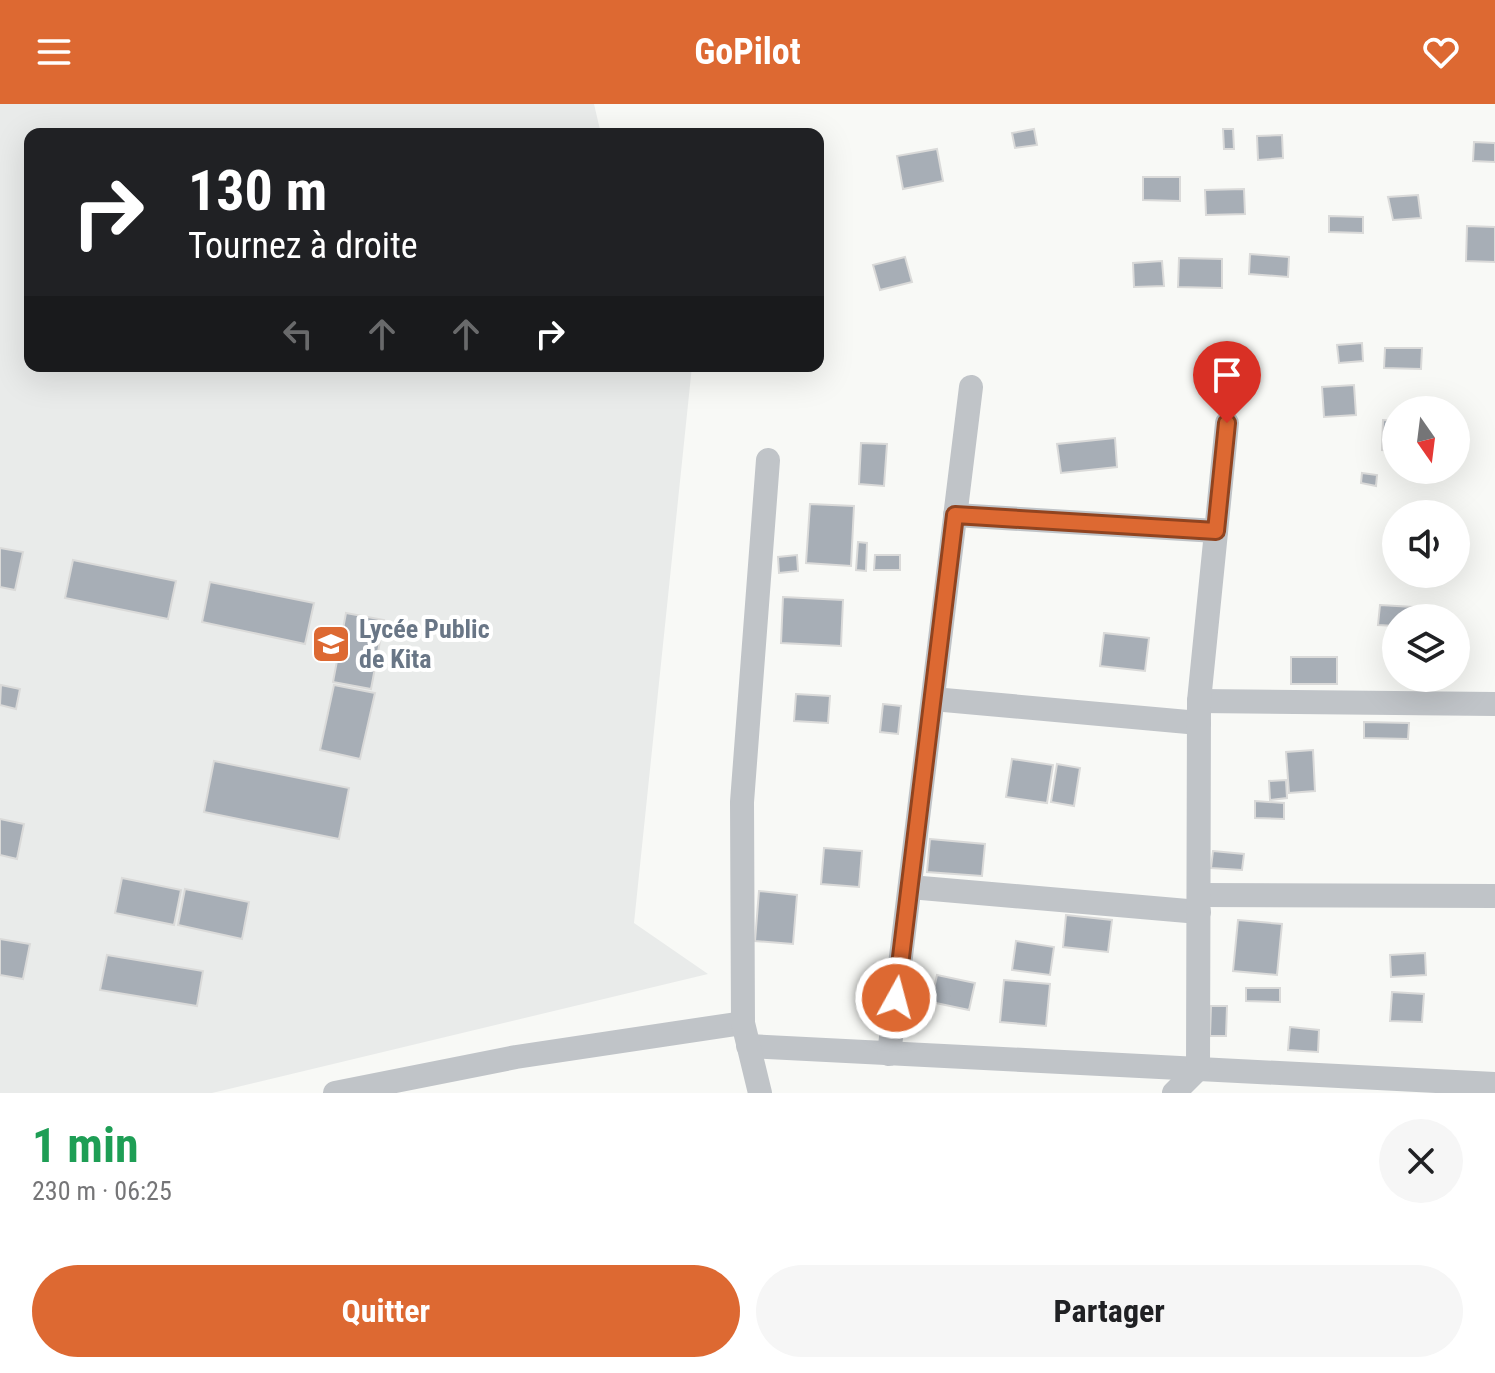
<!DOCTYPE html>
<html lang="fr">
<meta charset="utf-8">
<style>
:root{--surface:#fff;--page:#f6f6f6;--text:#202124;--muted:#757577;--accent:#dd6932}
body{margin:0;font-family:"Roboto Condensed",sans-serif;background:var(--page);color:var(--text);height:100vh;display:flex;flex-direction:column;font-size:30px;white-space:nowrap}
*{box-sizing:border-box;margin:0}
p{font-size:26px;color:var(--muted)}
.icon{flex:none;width:44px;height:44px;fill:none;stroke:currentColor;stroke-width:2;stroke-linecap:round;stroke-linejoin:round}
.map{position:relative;height:989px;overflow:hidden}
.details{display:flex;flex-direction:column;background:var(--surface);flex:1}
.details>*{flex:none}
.banner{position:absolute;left:24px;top:24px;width:800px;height:244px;border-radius:16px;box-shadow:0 8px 32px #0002;background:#202124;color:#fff;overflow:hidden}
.needle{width:52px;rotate:166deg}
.fabs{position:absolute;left:1382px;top:292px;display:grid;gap:16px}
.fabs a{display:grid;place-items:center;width:88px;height:88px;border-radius:50%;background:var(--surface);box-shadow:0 8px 32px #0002;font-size:40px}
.pin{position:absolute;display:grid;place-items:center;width:68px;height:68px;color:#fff;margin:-82px -34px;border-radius:50% 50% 50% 0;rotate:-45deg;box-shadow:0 0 8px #0007}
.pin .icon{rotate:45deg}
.me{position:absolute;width:88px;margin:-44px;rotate:7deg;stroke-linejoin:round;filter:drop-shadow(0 0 6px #0008)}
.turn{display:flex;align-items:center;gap:28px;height:168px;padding:0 32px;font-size:36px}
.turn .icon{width:104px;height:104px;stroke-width:2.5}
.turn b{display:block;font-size:56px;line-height:68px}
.lanes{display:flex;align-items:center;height:76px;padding:0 32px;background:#0003;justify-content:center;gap:40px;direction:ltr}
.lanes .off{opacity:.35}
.round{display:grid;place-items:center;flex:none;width:84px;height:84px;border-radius:42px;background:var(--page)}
.summary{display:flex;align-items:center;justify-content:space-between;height:136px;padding:0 32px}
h1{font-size:48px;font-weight:700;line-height:60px;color:#1e9e55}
.action{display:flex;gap:16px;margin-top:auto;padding:16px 32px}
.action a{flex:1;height:92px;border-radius:48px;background:var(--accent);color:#fff;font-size:32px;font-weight:700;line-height:92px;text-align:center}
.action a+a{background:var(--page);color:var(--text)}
header{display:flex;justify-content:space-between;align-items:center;height:104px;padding:0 32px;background:var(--accent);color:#fff;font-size:36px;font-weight:700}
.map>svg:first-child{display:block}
.built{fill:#e9ebea}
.building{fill:#a7aeb6;stroke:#dadad9;stroke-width:2}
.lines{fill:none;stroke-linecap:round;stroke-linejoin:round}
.street{stroke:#c0c4c8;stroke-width:24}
.route-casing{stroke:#904420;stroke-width:20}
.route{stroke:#dd6932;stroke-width:14}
.labels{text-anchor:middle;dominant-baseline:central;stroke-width:8;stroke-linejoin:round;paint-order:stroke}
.poi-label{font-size:26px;font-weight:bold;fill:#697686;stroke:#fff;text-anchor:start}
</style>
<header><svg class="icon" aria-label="menu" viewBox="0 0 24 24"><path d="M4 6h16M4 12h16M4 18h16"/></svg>GoPilot<svg class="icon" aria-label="heart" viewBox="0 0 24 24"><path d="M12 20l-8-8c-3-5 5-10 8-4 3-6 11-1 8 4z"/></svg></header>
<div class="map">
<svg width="1495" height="989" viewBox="0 0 1495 989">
<rect width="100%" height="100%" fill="#f8f9f6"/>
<path class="built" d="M0 0H594L601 30H30V262H692L634 819 708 870 212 989H0Z"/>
<g class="building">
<path d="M1034 25 1037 41 1015 44 1012 29Z"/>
<path d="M1223 25H1233L1234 45H1224Z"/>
<path d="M1282 31 1283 54 1258 56 1257 32Z"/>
<path d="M1474 38 1495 39V58L1473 57Z"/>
<path d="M937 45 943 77 903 85 897 52Z"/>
<path d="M1143 73H1180V97L1143 96Z"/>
<path d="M1244 85 1245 110 1206 111 1205 86Z"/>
<path d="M1418 91 1421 114 1393 116 1388 93Z"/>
<path d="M1329 112 1363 113V129L1329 128Z"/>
<path d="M1467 122 1495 123V158L1466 157Z"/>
<path d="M1250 150 1289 153 1288 173 1249 170Z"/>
<path d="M905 153 912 178 880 186 873 161Z"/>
<path d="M1179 154 1222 155V184L1178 183Z"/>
<path d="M1162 157 1164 182 1134 183 1133 159Z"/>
<path d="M1362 239 1363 257 1339 259 1337 241Z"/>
<path d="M1385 244H1422L1421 265 1384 264Z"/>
<path d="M1354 281 1356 311 1324 313 1322 283Z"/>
<path d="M1383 316 1396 317V347L1382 346Z"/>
<path d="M1115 334 1117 363 1061 369 1057 340Z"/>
<path d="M861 339 887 340 884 382 859 380Z"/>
<path d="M1362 369 1377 371 1376 382 1361 379Z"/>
<path d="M810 400 854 402 851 462 806 459Z"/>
<path d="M858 438 867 439 866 467 856 466Z"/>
<path d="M0 444 23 448 15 486 0 483Z"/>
<path d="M797 451 798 467 779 469 778 453Z"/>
<path d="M875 451H900V466H874Z"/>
<path d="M73 456 176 477 168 515 65 494Z"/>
<path d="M210 478 314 499 305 540 202 518Z"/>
<path d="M783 493 843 496 841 542 781 539Z"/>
<path d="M1380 501 1413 503 1412 514H1396V522L1378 521Z"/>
<path d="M346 509 384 516 371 585 333 578Z"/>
<path d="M1104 529 1149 534 1145 567 1100 562Z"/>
<rect x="1291" y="553" width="46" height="27"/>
<path d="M1 581 20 585 16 605 0 601Z"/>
<path d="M334 581 375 589 360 655 320 646Z"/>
<path d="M796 590 830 592 828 619 794 617Z"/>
<path d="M883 600 901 602 898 630 880 628Z"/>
<path d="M1364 618 1409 619 1408 635 1364 634Z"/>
<path d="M1313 646 1315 687 1289 689 1286 648Z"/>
<path d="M1012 655 1053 661 1047 699 1006 693Z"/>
<path d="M214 657 349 684 339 735 204 708Z"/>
<path d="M1057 660 1080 664 1074 702 1051 698Z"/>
<path d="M1286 676 1287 694 1270 696 1269 677Z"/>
<path d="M1255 697 1284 699V715L1255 714Z"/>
<path d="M0 715 24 720 17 755 0 751Z"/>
<path d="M930 735 985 740 982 772 927 768Z"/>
<path d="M824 744 862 747 859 783 821 780Z"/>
<path d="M1213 747 1244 750 1242 766 1211 764Z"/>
<path d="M122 774 181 786 174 821 115 809Z"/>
<path d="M185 785 249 798 242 835 178 821Z"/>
<path d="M759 787 797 791 793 840 755 837Z"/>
<path d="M1066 811 1112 816 1108 848 1063 843Z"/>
<path d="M1238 816 1282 820 1277 871 1233 867Z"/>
<path d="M0 835 30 840 23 875 0 871Z"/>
<path d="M1016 837 1054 843 1050 871 1012 866Z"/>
<path d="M1425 849 1426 871 1391 873 1390 851Z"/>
<path d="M107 851 203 867 197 902 100 886Z"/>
<path d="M937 871 975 879 969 906 931 898Z"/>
<path d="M1004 876 1050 880 1046 922 1000 918Z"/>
<path d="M1246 884H1280V898L1246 897Z"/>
<path d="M1392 888 1424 890 1422 918 1390 917Z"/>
<path d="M1211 902H1227L1226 932H1210Z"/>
<path d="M1290 923 1319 926 1318 948 1288 946Z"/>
</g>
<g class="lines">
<g class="street">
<path d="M955 411 1216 427"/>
<path d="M933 595 1199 619"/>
<path d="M1199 597 1495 600"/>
<path d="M910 783 1199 808"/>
<path d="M1199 791 1495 792"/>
<path d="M748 942 1495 980"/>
<path d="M889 950 971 283"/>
<path d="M335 989 516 953 743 919"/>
<path d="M760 989 743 919 742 698 768 356"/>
<path d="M1174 989 1198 965 1199 597 1227 319"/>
</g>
</g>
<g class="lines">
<g class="route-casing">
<path id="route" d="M896 894 955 411 1216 427 1227 319"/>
</g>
<use href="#route" class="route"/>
</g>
<defs>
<g id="school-square" transform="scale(2)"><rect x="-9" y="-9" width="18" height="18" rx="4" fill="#dd6932" stroke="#fff"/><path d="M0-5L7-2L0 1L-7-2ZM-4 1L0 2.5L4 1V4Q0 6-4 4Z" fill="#fff"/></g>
</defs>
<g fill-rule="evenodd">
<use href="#school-square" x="331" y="540"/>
</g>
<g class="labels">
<g class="poi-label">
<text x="359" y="525">Lycée Public<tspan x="359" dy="30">de Kita</tspan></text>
</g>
</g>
</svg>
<div class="fabs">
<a><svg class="needle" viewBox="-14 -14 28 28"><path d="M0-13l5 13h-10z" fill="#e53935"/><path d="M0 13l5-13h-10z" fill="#757577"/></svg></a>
<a><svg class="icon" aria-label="sound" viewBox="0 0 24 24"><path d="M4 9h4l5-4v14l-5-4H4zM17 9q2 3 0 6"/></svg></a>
<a><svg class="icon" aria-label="layers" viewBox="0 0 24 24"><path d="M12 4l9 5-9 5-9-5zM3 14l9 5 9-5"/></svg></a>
</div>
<div class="pin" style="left:1227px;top:319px;background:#d93025"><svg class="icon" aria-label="arrive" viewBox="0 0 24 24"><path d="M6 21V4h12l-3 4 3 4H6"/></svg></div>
<svg class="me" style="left:896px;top:894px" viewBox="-20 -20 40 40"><circle r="17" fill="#dd6932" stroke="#fff" stroke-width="3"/><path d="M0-11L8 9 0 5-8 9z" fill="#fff"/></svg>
<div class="banner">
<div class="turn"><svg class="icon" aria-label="right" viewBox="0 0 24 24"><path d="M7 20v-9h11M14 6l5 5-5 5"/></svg><div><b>130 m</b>Tournez à droite</div></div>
<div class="lanes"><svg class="icon off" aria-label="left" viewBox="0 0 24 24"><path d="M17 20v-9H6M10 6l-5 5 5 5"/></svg><svg class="icon off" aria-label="ahead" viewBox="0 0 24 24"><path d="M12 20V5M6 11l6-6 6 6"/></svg><svg class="icon off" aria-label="ahead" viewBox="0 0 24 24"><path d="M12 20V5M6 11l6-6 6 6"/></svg><svg class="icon" aria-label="right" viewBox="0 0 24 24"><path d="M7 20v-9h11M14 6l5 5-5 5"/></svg></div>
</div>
</div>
<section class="details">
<div class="summary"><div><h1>1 min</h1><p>230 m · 06:25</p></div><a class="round"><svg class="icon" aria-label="close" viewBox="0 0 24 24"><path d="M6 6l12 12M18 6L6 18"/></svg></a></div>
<div class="action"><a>Quitter</a><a>Partager</a></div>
</section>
